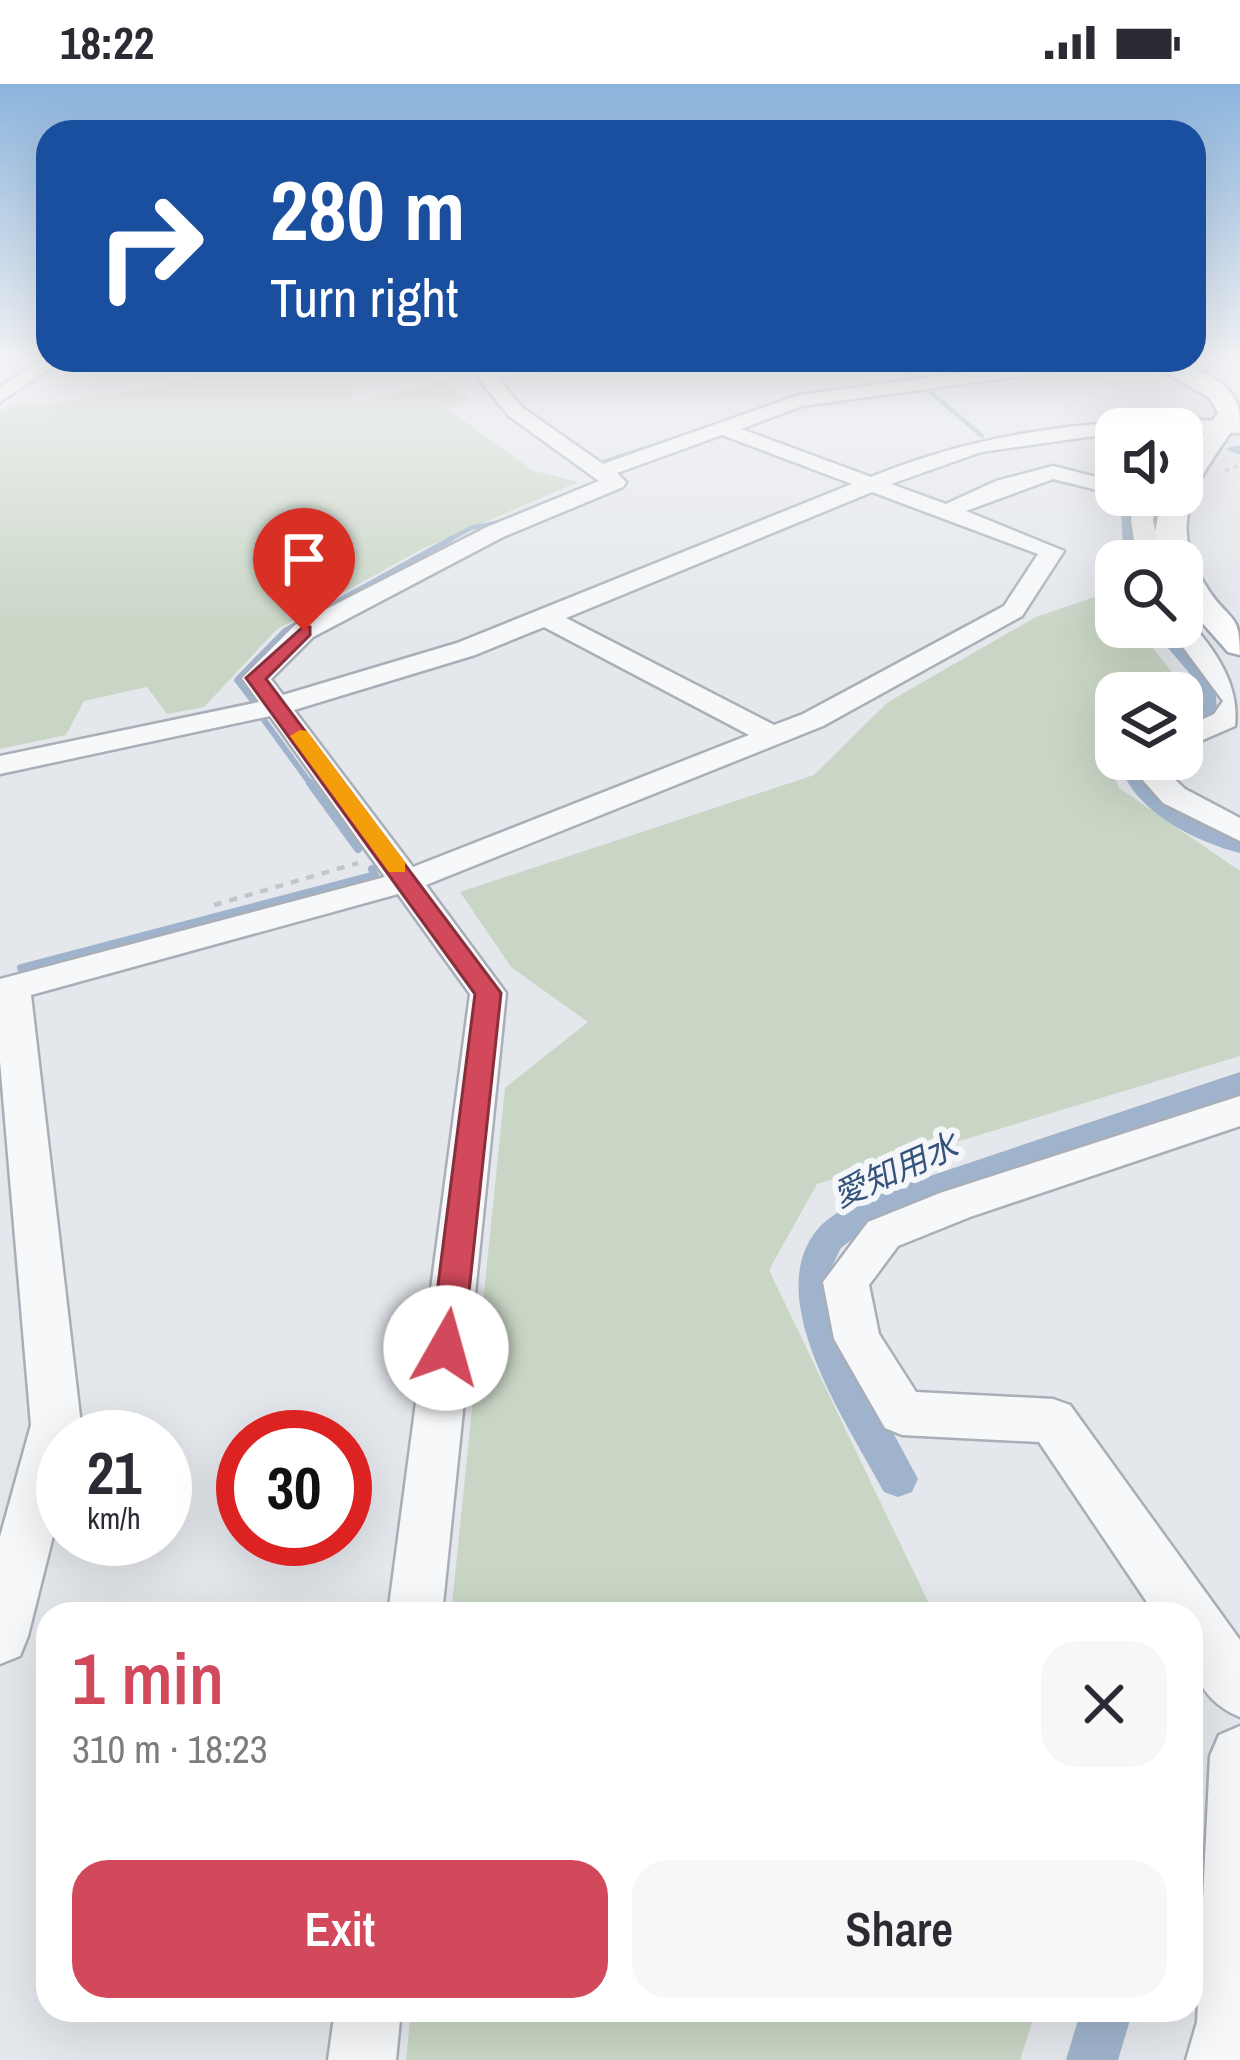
<!DOCTYPE html>
<meta charset="utf-8">
<style>
:root{--surface:#fff;--page:#f7f7f7;--text:#2b2b33;--muted:#7c7c81;--accent:#d1495b}
body{margin:0;font-family:"Archivo Narrow","Noto Sans JP",sans-serif;background:var(--page);color:var(--text);height:100vh;display:flex;flex-direction:column;font-size:45px;white-space:nowrap}
*{box-sizing:border-box;margin:0}
p{font-size:39px;color:var(--muted)}
.icon{flex:none;width:66px;height:66px;fill:none;stroke:currentColor;stroke-width:2;stroke-linecap:round;stroke-linejoin:round}
.map{position:relative;flex:1;overflow:hidden}
.panel{position:absolute;left:36px;top:1518px;width:1167px;height:420px;display:flex;flex-direction:column;background:var(--surface);border-radius:36px;box-shadow:0 12px 48px #0002}
.panel>*{flex:none}
.top-card{position:absolute;left:36px;top:36px;width:1170px;height:252px;border-radius:36px;box-shadow:0 12px 48px #0002;background:#1a4fa0;color:#fff;overflow:hidden}
.fabs{position:absolute;left:1095px;top:324px;display:grid;gap:24px}
.fabs a{display:grid;place-items:center;width:108px;height:108px;border-radius:24px;background:var(--surface);box-shadow:0 12px 48px #0002;font-size:60px}
.speed{position:absolute;left:36px;top:1326px;display:flex;gap:24px;font-size:60px;font-weight:700;text-align:center}
.speed>*{display:grid;place-content:center;width:156px;height:156px;border-radius:50%;background:var(--surface);box-shadow:0 12px 48px #0002;line-height:1}
.speed small{font-size:30px;font-weight:400}
.speed .limit{border:18px solid #d22;background:#fff;color:#111}
.pin{position:absolute;display:grid;place-items:center;width:102px;height:102px;color:#fff;margin:-123px -51px;border-radius:50% 50% 50% 0;rotate:-45deg;box-shadow:0 0 12px #0007}
.pin .icon{rotate:45deg}
.me{position:absolute;width:132px;margin:-66px;rotate:7deg;stroke-linejoin:round;filter:drop-shadow(0 0 9px #0008)}
.turn{display:flex;align-items:center;gap:42px;height:252px;padding:0 36px;font-size:54px}
.turn .icon{width:156px;height:156px;stroke-width:2.5}
.turn b{display:block;font-size:84px;line-height:102px}
.round{display:grid;place-items:center;flex:none;width:126px;height:126px;border-radius:36px;background:var(--page)}
.headline{display:flex;align-items:center;justify-content:space-between;height:204px;padding:0 36px}
h1{font-size:72px;font-weight:600;line-height:90px;color:var(--accent)}
.primary-button{display:flex;gap:24px;margin-top:auto;padding:24px 36px}
.primary-button a{flex:1;height:138px;border-radius:36px;background:var(--accent);color:#fff;font-size:48px;font-weight:600;line-height:138px;text-align:center}
.primary-button a+a{background:var(--page);color:var(--text)}
.status{display:flex;justify-content:space-between;align-items:center;height:84px;padding:0 60px;background:var(--surface);direction:ltr}
.status svg{height:33px;fill:currentColor}
.map>svg:first-child{display:block}
.green{fill:#c9d6c5}
.lines{fill:none;stroke-linecap:round;stroke-linejoin:round}
.stream-far2{stroke:#9fb4cc;stroke-width:4.5}
.stream-far1{stroke:#9fb4cc;stroke-width:6}
.stream{stroke:#9fb4cc;stroke-width:8}
.canal{fill:#9fb4cc;fill-rule:evenodd}
.minor-casing{stroke:#a9aeb7;stroke-width:5}
.major-casing{stroke:#a3abb8;stroke-width:5}
.path-far1{stroke:#c2c5cb;stroke-width:3;stroke-dasharray:4.5 4.5;stroke-linecap:butt}
.path{stroke:#c2c5cb;stroke-width:4.5;stroke-dasharray:8 8;stroke-linecap:butt}
.minor{fill:#f7f8fa;fill-rule:evenodd}
.major{fill:#fff;fill-rule:evenodd}
.route{fill:#d1495b;stroke:#882f3b;stroke-width:3}
.slow{fill:#f59e0b}
.labels{text-anchor:middle;dominant-baseline:central;stroke-width:12;stroke-linejoin:round;paint-order:stroke}
.water-label{font-size:33px;font-style:italic;fill:#34527a;stroke:#f4f6f9}
</style>
<div class="status"><b>18:22</b><svg viewBox="0 0 49 12"><path d="M0 12V9h3v3zM5 12V6h3v6zM10 12V3h3v9zM15 12V0h3v12zM26 1h20v11H26zM47 4h2v5h-2z"/></svg></div>
<div class="map">
<svg width="1240" height="1976" viewBox="0 0 1240 1976">
<rect width="100%" height="100%" fill="#e4e7ec"/>
<g class="green">
<path d="M240 276H498L350 306 355 318 443 297 470 314 446 324 532 386 578 398 422 465 276 546 204 623 167 630 147 603 84 617 66 651 0 665V327L15 318 43 321 160 302Z"/>
<path d="M1112 507 1116 543H1135L1182 600 1181 609H1116V652L1104 670 1119 704 1240 787V972L817 1100 769 1186 934 1530H451L505 1004 588 938 511 883 460 808 814 691 888 618 1036 533Z"/>
<path d="M411 1926H1036L1020 1976H406Z"/>
</g>
<g class="lines">
<g class="stream-far2">
<path d="M888 276 910 291"/>
<path d="M926 304 982 352"/>
<path d="M604 378 803 312"/>
<path d="M445 458 471 444 505 437"/>
</g>
<g class="stream-far1">
<path d="M253 617 237 596 285 547 451 455"/>
<path d="M264 636 312 702"/>
</g>
<g class="stream">
<path d="M310 699 358 765"/>
<path d="M21 884 375 791 372 785"/>
</g>
<g class="canal">
<path d="M1240 361V371L1227 366 1229 363Z"/>
<path d="M1120 411H1136L1142 477H1124Z"/>
<path d="M1150 543H1171L1215 593 1217 629 1182 645V629L1198 621 1197 598Z"/>
<path d="M1118 675H1140C1153 719 1202 735 1240 753V769C1193 757 1130 725 1118 675Z"/>
<path d="M1240 988V1010L921 1121 868 1143 841 1164 831 1184 842 1254 918 1395 912 1408 898 1413 884 1408C850 1343 760 1215 817 1146 836 1123 871 1114 897 1103Z"/>
<path d="M1081 1926H1133L1118 1976H1066Z"/>
</g>
<g class="minor-casing">
<g id="minor">
<path d="M48 271V276H59L56 280 0 318V303Z"/>
<path d="M551 276H602L593 281 497 294 523 324 603 380 799 311 1036 279 1034 276H1054L1060 283 1051 288 802 322 741 345 871 393C991 344 1111 333 1240 337V349L1116 345V349L981 368 891 400 946 420 996 397 1053 382 1116 398 1118 411 1053 395 966 427 1064 467 1022 532 823 642 426 801 506 909 442 1530H388L470 910 398 810 31 911 81 1341 78 1353H63V1412L28 1552 20 1572 0 1580V1453L31 1341 0 977V895L385 793 270 632 0 690V672L259 618 242 594 295 541 487 443 599 397 509 332 475 290 484 284ZM722 351 852 400 457 559 283 611 271 595 313 553 503 453 623 403 626 398 617 389ZM872 408 1038 470 1004 522 803 630 774 641 566 534ZM544 543 749 651 413 783 294 626 475 571Z"/>
<path d="M1135 411H1157L1153 436 1161 477H1137L1131 436Z"/>
<path d="M1182 535 1190 538C1215 566 1240 601 1235 642L1182 665V645L1214 630 1223 617 1168 543H1182Z"/>
<path d="M1142 675H1172L1170 691 1185 705 1240 734V757L1163 719 1140 693Z"/>
<path d="M1240 1012V1042L970 1133 898 1162 869 1201 879 1250 916 1308 1053 1315 1070 1321 1240 1556V1633C1191 1612 1191 1576 1191 1530H1155L1039 1358 902 1351 885 1344 834 1255 823 1198 868 1138 940 1109Z"/>
<path d="M1240 1642V1976H1186L1197 1938 1210 1672 1219 1651Z"/>
<path d="M335 1926H401L396 1976H328Z"/>
</g>
</g>
<g class="major-casing">
<path id="major" d="M1144 276C1179 276 1240 292 1240 335 1197 398 1162 436 1209 507 1231 539 1240 528 1240 571L1228 568 1183 517 1182 477H1161L1155 448 1162 411H1182V380L1218 329 1210 314Z"/>
</g>
<path class="path-far1" d="M1225 387 1240 381"/>
<path class="path" d="M214 821 358 779"/>
<use href="#minor" class="minor"/>
<use href="#major" class="major"/>
</g>
<linearGradient id="sky" x2="0" y2="1"><stop stop-color="#8bb4dd"/><stop offset="0.5" stop-color="#f3f4f6"/><stop offset="1" stop-color="#f3f4f6" stop-opacity="0"/></linearGradient>
<rect width="1240" height="547" fill="url(#sky)"/>
<path class="route" d="M304 542 310 543V551L266 595 501 909 463 1264 458 1274 446 1278 434 1274 430 1264 475 910 246 594Z"/>
<path class="slow" d="M300 646 307 647 405 778V788H389L290 652Z"/>
<g class="labels">
<g class="water-label">
<text transform="translate(895 1086) rotate(-24)">愛知用水</text>
</g>
</g>
</svg>
<div class="fabs">
<a><svg class="icon" aria-label="sound" viewBox="0 0 24 24"><path d="M4 9h4l5-4v14l-5-4H4zM17 9q2 3 0 6"/></svg></a>
<a><svg class="icon" aria-label="search" viewBox="0 0 24 24"><circle cx="10" cy="10" r="6"/><path d="M15 15l6 6"/></svg></a>
<a><svg class="icon" aria-label="layers" viewBox="0 0 24 24"><path d="M12 4l9 5-9 5-9-5zM3 14l9 5 9-5"/></svg></a>
</div>
<div class="speed"><div>21<small>km/h</small></div><div class="limit">30</div></div>
<div class="pin" style="left:304px;top:547px;background:#d93025"><svg class="icon" aria-label="arrive" viewBox="0 0 24 24"><path d="M6 21V4h12l-3 4 3 4H6"/></svg></div>
<svg class="me" style="left:446px;top:1264px" viewBox="-20 -20 40 40"><circle r="19" fill="#fff"/><path d="M0-13L10 11 0 6-10 11z" fill="#d1495b"/></svg>
<div class="top-card">
<div class="turn"><svg class="icon" aria-label="right" viewBox="0 0 24 24"><path d="M7 20v-9h11M14 6l5 5-5 5"/></svg><div><b>280 m</b>Turn right</div></div>
</div>
<section class="panel">
<div class="headline"><div><h1>1 min</h1><p>310 m · 18:23</p></div><a class="round"><svg class="icon" aria-label="close" viewBox="0 0 24 24"><path d="M6 6l12 12M18 6L6 18"/></svg></a></div>
<div class="primary-button"><a>Exit</a><a>Share</a></div>
</section>
</div>
